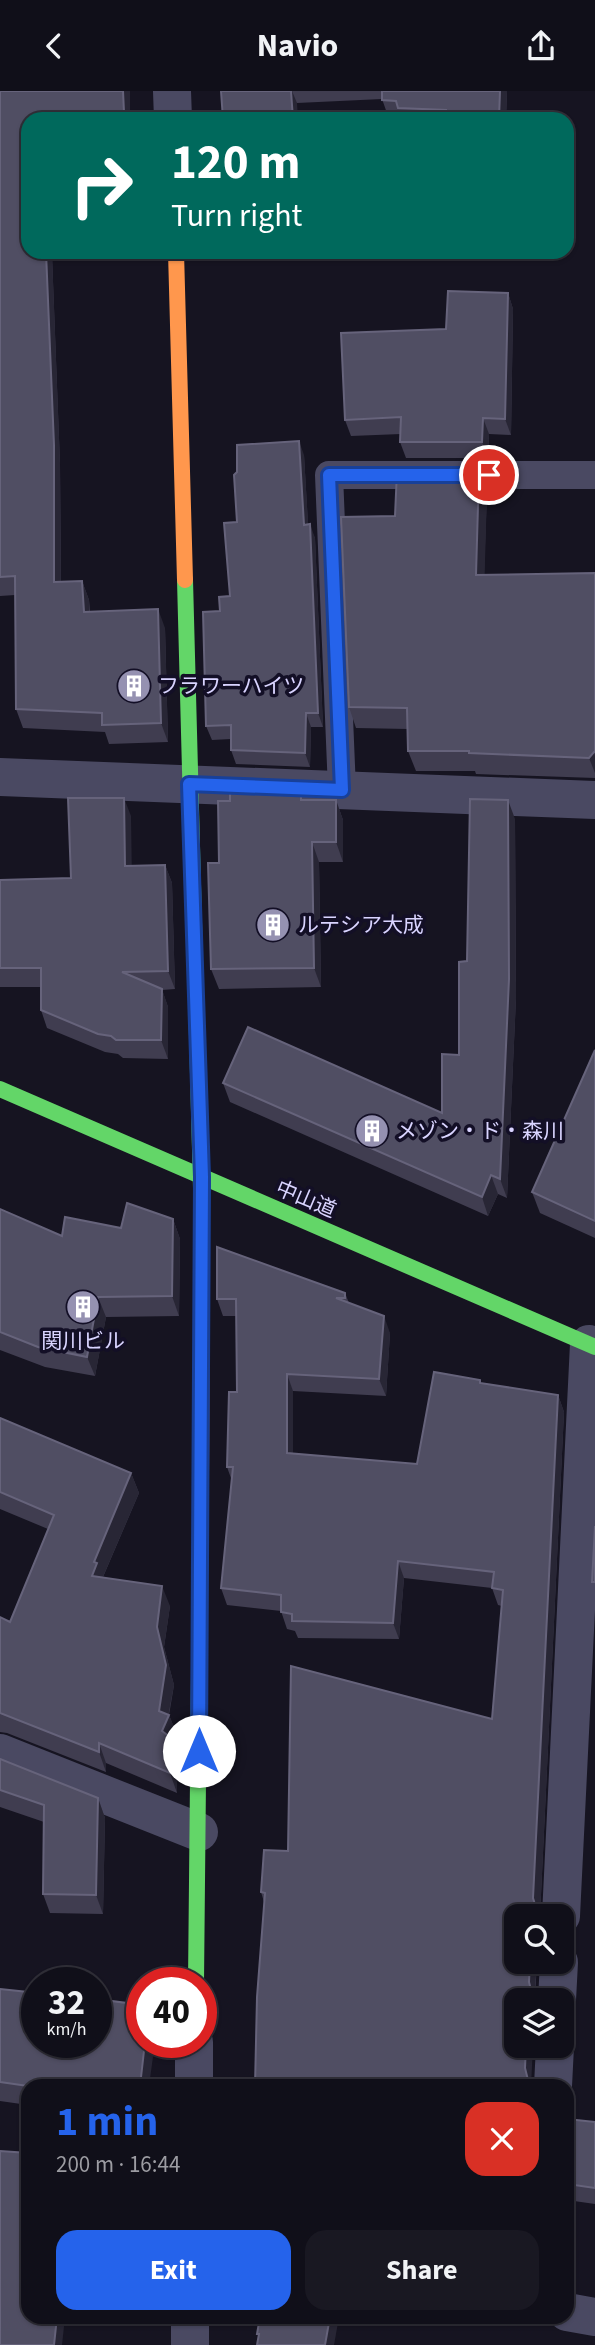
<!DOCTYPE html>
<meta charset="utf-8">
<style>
:root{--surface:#100f19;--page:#191822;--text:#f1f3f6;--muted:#9c9ca2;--line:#302f38;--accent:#2563eb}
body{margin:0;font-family:"Source Sans 3","Noto Sans JP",sans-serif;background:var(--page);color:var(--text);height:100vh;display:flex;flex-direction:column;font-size:26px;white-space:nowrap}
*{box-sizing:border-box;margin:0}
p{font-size:23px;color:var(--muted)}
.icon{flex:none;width:38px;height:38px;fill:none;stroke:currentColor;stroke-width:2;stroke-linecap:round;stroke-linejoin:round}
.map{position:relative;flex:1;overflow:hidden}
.panel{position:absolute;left:21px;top:1988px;width:553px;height:245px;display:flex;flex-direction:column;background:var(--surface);border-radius:21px;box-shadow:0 2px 5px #0004,0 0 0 2px var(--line)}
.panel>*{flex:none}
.guide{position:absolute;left:21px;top:21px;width:553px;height:147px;border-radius:21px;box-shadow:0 2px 5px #0004,0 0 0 2px var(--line);background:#00695c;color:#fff;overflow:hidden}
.tools{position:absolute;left:504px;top:1813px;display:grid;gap:14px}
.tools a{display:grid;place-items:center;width:70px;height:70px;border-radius:14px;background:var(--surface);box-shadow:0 2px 5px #0004,0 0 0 2px var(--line);font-size:35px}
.speed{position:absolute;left:21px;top:1876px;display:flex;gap:14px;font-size:35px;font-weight:700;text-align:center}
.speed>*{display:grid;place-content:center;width:91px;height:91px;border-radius:50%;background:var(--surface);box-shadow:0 2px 5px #0004,0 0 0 2px var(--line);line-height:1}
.speed small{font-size:18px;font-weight:400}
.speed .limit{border:10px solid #d22;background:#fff;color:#111}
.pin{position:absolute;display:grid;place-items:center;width:60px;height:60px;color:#fff;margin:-30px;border:4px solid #fff;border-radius:50%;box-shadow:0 2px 7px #0007}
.me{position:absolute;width:77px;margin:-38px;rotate:0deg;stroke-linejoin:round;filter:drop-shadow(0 0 5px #0008)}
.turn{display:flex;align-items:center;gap:24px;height:147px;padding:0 35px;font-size:32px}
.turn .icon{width:91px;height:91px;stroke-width:2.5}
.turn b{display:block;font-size:49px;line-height:60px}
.round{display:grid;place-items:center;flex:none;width:74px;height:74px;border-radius:21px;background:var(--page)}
.head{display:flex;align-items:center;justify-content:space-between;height:119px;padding:0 35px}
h1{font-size:42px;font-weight:700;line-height:52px;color:var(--accent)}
.button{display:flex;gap:14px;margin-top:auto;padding:14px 35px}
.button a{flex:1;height:80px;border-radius:21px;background:var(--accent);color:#fff;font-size:28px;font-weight:700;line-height:80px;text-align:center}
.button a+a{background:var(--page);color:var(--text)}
header{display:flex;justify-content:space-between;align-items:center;height:91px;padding:0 35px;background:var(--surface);font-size:32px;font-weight:700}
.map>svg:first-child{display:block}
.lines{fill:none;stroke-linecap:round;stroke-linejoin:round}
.lane{stroke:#4a4962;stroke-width:28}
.street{stroke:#4a4962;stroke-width:38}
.fast{stroke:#63d668;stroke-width:16}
.slow{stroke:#ff974d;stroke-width:16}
.wall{fill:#403d50}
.shaded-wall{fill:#282635}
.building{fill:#504e63;stroke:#66637b;stroke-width:2}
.route-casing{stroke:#184099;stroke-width:18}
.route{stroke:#2563eb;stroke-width:12}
.labels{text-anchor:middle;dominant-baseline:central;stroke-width:7;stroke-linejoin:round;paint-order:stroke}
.poi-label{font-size:21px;fill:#d9d4ff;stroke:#130f26;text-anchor:start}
.street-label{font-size:21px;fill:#d9d4ff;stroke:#130f26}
</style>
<header><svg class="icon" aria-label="back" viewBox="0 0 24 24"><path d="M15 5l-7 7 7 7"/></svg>Navio<svg class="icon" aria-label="share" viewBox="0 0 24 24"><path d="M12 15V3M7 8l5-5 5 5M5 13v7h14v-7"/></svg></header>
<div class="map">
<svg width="595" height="2254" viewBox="0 0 595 2254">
<rect width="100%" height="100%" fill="#161421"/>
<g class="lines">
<path class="lane" d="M342 699 329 384H595"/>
<g class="street">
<path d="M172 0 173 28"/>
<path d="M0 686 595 709"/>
<path d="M0 1662 199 1741"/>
<path d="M561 1825 589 1253"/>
<path d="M557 1909 559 1871"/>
<path d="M194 1995V1951"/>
<path d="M553 1995 555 1955"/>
<path d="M567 2221 595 2226"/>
<path d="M190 2254V2226"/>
</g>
<g class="fast">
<path d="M185 489 202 1135"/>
<path d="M0 998 595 1256"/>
<path d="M196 1892 201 1385"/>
</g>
<g class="slow">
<path d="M176 161 185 489"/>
<path d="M201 1385 202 1135"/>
</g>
</g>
<g class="wall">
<path d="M0 0 141 23 143 28H28V161H125L52 164 60 373 61 491 82 490 89 509 90 520 165 537 168 651 109 653 105 641 23 637 16 618 15 504 0 505Z"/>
<path d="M221 0H507L506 28H401V26L388 25 382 8 297 12Z"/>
<path d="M508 202 513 218 511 344 489 343 488 367H406L400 351 401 343 351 345 345 329 446 238Z"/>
<path d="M304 364 308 433 315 447 323 636H311L310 676 236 673 231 659V648L212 649 206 635 220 520 230 505 237 431Z"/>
<path d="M487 401 484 484 595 482V687L476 683 475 680H416L408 660V638L356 637 349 616 395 425Z"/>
<path d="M305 709H336L343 729V771H319L321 896 219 898 211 878 219 772Z"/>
<path d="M131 725V775L165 774 172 792 175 898 162 899 168 916V968L123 967 118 963 105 961 47 937 41 919V896H0V789L71 787Z"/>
<path d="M515 728 516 907 507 1107 498 1103 488 1125 230 1011 223 992 442 1022 459 964 467 870Z"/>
<path d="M595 959V1147L540 1122 532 1101Z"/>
<path d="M0 1118 62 1145 121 1137 173 1128 180 1148 179 1225 106 1226 95 1285 45 1276 0 1259Z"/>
<path d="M345 1202 349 1212 390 1242 386 1305 293 1300V1363L417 1373 480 1289 481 1292 558 1304 564 1321 540 1825H516L537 1871 535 1906 264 1811 261 1801 288 1760 492 1628 502 1515 498 1514 492 1497 404 1487 399 1548 298 1547 295 1540 287 1538 281 1520 227 1514 221 1497 232 1390 227 1376 237 1301 236 1225H223L217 1208Z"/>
<path d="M0 1327 131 1382 139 1402 103 1486 170 1515 164 1556 174 1594 169 1624 177 1644 173 1653 177 1666V1702L106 1672V1681L7 1642 0 1641V1526L10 1531 48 1438 0 1418Z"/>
<path d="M0 1668 98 1707 105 1727 103 1823 50 1822 43 1803 44 1731 0 1716Z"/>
<path d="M0 1898 28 1995V2014L0 2010Z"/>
<path d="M567 2028 595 2031V2113L567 2109Z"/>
<path d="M113 2226H155L154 2232Z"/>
</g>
<g class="shaded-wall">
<path d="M123 0H130V28L124 21Z"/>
<path d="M291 0H292L297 12 298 28H293Z"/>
<path d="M500 0H507L506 28H499Z"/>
<path d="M46 161H51L52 164 60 373 61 510 54 491Z"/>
<path d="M508 202 513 218 511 344 505 328Z"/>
<path d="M483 327 489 343 488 367 482 351Z"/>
<path d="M299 350 304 364 309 448 304 434Z"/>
<path d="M479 380 487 401 484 505 476 484Z"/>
<path d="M310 433 315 447 323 636 318 622Z"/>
<path d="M82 490 89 509 90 539 84 521Z"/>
<path d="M158 518 165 537 168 651 161 632Z"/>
<path d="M306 622 311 636 310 676 305 662Z"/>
<path d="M594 661 595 665V682L589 667Z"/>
<path d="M124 707 131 725 132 793 125 775Z"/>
<path d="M336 709 343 729V771L336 751Z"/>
<path d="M508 709 515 728 516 907 507 1107 500 1088Z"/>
<path d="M312 751 319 771 321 896 314 877Z"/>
<path d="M165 774 172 792 175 898 168 880Z"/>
<path d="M162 898 168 916V968L161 949Z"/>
<path d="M491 1084 498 1103 488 1125 482 1106Z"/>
<path d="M173 1128 180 1148 179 1225 172 1205Z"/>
<path d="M98 1206 106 1226 95 1285 87 1266Z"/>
<path d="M384 1225 390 1242 386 1305 379 1288Z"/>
<path d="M287 1283 293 1300V1379L287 1362Z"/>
<path d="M558 1304 564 1321 540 1825H537L533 1807Z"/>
<path d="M131 1382 139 1402 102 1488 92 1485 94 1471Z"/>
<path d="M398 1470 404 1487 399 1548 393 1532Z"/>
<path d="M162 1495 170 1515 164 1556 174 1594 168 1626 169 1624 177 1644 173 1653 177 1666V1702L170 1682 159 1620 157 1536Z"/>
<path d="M99 1652 106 1672V1681L99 1661Z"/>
<path d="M98 1707 105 1727 103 1823 96 1804Z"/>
<path d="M530 1871H537L534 1909 529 1891Z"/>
<path d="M145 1951H155L149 1995H140Z"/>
<path d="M526 1955H533L531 1995H530L525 1977Z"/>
<path d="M57 2226H65L62 2254H54Z"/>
<path d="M330 2226H339L334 2254H325Z"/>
</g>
<g class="building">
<path d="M0 0H123L124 21 141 23V28H28V161H46L54 354V491L82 490 84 521 158 518 161 632 102 634V622L16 618 15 485 0 486Z"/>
<path d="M221 0H291L293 28H223Z"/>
<path d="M382 0H500L499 28H446V19L398 17 396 10 382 9Z"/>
<path d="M448 200 508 202 505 328 483 327 482 351H400L401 326 345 329 341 242 446 238Z"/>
<path d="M299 350 304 434 310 433 318 622H306L305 662 231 659V634L206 635 203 521 220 520 219 506 230 505 224 432 237 431 234 384 237 381V354Z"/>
<path d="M397 380H479L476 484 595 482V661H594L589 667 469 662V660H408L407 617 349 616 341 426 395 425Z"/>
<path d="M230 697 301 700V709H336V751H312L314 877 211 878 208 772H219L218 710H230Z"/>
<path d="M68 707H124L125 775 165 774 168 880 122 881 162 898 161 949H116L111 945 98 943 41 919V877H0V789L71 787Z"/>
<path d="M470 708 508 709 509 888 500 1088 491 1084 482 1106 223 992 248 936 442 1022V963L459 964V871L467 870Z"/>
<path d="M595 959V1130L532 1101Z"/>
<path d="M127 1112 173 1128 172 1205 98 1206 87 1266 38 1256 0 1241V1118L62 1145 65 1126 121 1137Z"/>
<path d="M217 1156 345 1202V1207H336L384 1225 379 1288 287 1283V1362L417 1373 434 1281 480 1289V1292L558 1304 533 1807 537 1820V1825H516V1871H530L529 1891 532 1903 538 1909H516V1955H526L525 1977 528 1989 535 1995H255L257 1906 265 1802 261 1801 264 1759 288 1760 291 1575 492 1628 503 1499 492 1497 494 1481 398 1470 393 1532 292 1530V1523L281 1521V1504L221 1497 233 1376H227L229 1301H237L236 1208H217Z"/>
<path d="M0 1327 131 1382 94 1471 97 1472 92 1485 162 1495 157 1536 166 1574 159 1620 169 1624 162 1640 170 1646V1682L99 1652V1661L0 1622V1526L10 1531 54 1424 0 1401Z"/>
<path d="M595 1435V1491H592Z"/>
<path d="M0 1668 98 1707 96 1804 43 1803 44 1714 0 1699Z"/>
<path d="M0 1898 37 1902V1951H96V1908L142 1914V1951H145L140 1995H28L0 1991Z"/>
<path d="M567 2028 595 2031V2097L567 2093Z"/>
<path d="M0 2060 28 2062V2226H57L54 2254H0Z"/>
<path d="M260 2226H330L325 2254H257L259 2243H257Z"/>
</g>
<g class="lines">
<g class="route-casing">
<path id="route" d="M199 1660 202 1086 189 693 342 699 329 384H489"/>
</g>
<use href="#route" class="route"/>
</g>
<defs>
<g id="building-disc" transform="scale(1.75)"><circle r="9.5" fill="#9591b1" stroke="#130f26"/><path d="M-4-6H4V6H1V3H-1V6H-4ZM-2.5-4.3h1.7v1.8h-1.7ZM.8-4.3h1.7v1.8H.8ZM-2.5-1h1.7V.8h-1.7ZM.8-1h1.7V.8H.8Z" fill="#fff"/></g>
</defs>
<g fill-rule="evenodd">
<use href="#building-disc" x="134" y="595"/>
<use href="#building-disc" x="273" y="834"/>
<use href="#building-disc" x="372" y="1040"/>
<use href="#building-disc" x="83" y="1216"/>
</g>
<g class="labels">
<g class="poi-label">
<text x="158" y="595">フラワーハイツ</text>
<text x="298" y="834">ルテシア大成</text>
<text x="396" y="1040">メゾン・ド・森川</text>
<text x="83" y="1250" text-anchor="middle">関川ビル</text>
</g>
<g class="street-label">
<text transform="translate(306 1108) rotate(23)">中山道</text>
</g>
</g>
</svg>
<div class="tools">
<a><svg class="icon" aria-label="search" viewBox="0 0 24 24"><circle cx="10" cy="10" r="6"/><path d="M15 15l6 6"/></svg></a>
<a><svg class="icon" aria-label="layers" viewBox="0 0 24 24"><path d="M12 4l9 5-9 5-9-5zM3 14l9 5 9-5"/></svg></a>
</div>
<div class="speed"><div>32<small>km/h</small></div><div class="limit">40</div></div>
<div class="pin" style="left:489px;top:384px;background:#d93025"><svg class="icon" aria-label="arrive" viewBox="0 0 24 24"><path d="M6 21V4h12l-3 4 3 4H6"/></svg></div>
<svg class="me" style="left:199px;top:1660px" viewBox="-20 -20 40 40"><circle r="19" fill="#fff"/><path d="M0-13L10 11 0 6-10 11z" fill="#2563eb"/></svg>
<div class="guide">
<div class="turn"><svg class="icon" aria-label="right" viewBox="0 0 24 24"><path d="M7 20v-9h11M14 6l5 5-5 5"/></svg><div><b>120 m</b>Turn right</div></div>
</div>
<section class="panel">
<div class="head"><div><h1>1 min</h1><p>200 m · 16:44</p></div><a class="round" style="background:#d93025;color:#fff"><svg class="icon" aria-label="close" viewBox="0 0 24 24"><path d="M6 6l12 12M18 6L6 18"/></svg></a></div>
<div class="button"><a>Exit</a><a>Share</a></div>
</section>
</div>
